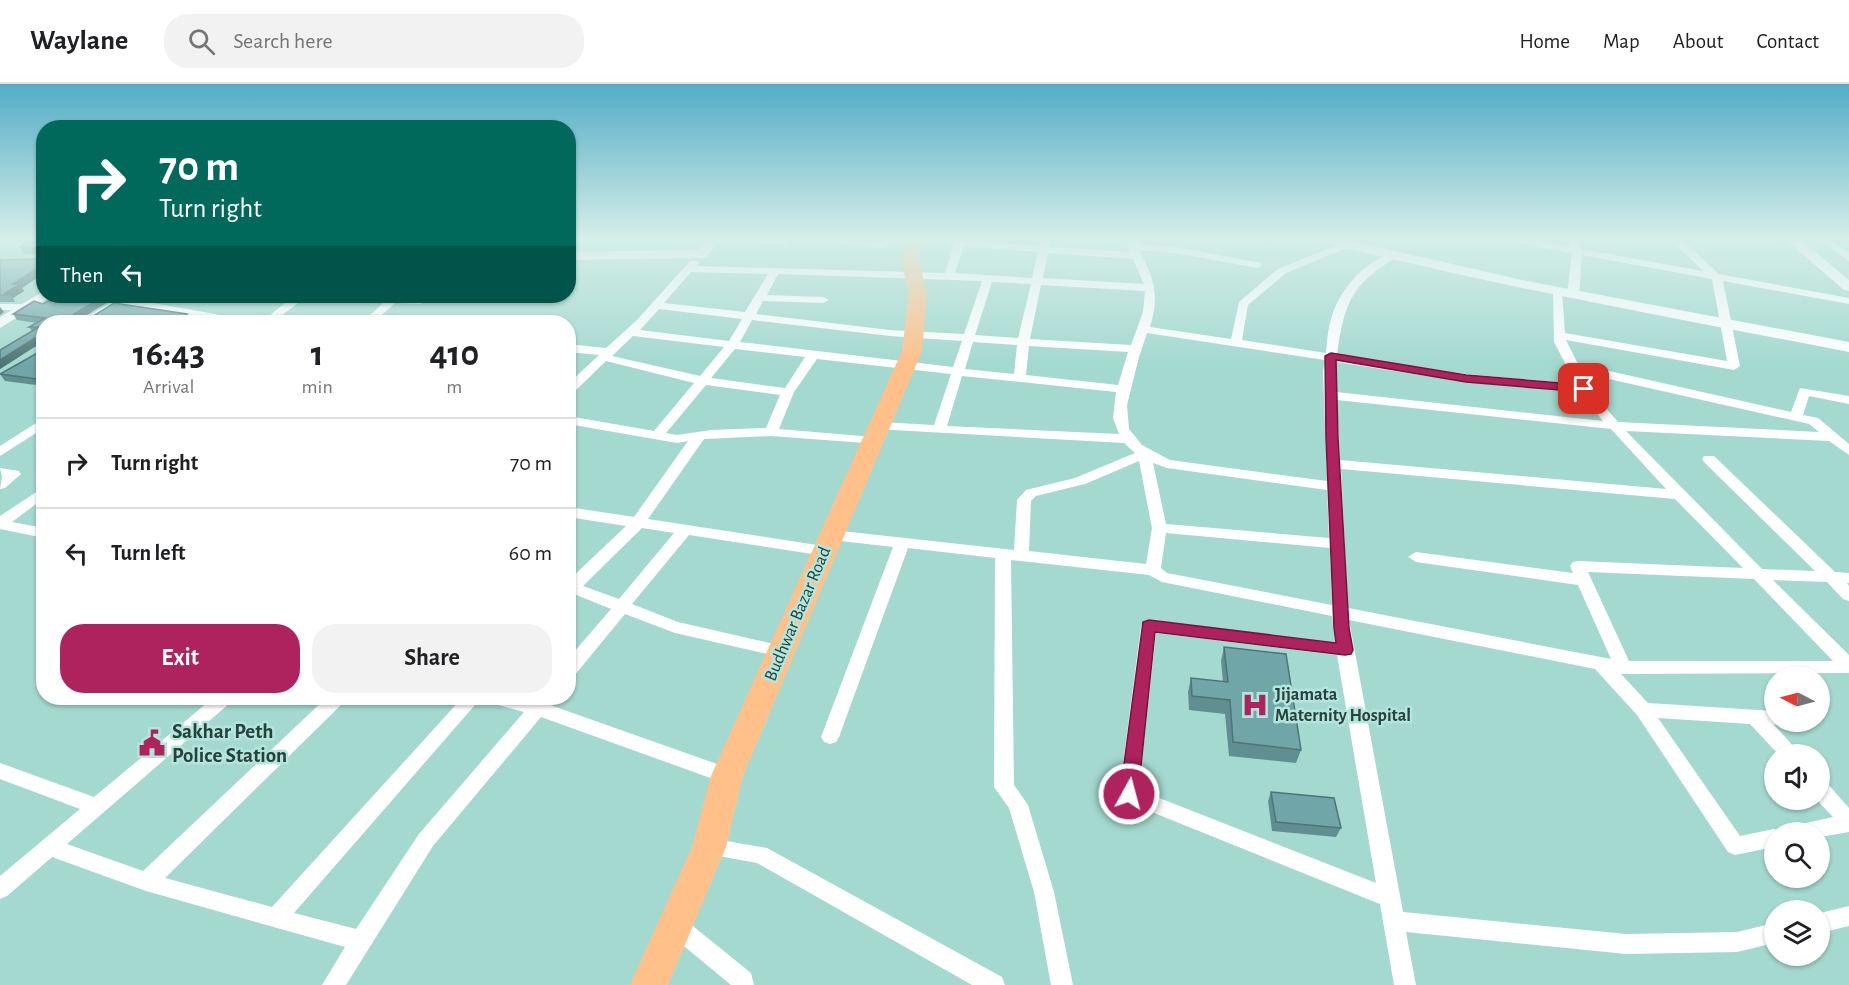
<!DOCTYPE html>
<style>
:root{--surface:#fff;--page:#f2f2f2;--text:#202124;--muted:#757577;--line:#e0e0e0;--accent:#ae225d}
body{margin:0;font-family:"Alegreya Sans",sans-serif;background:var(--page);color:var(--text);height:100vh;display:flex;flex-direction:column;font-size:22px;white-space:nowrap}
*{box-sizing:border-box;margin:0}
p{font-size:20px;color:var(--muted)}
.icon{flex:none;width:33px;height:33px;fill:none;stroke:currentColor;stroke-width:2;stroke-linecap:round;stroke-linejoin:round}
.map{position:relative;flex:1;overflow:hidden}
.side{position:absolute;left:36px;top:231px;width:540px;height:390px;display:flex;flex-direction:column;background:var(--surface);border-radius:24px;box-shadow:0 2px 4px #0004}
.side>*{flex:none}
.hud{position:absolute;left:36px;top:36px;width:540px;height:183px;border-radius:24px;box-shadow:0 2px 4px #0004;background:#00695c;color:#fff;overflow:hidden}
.needle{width:39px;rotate:276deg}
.buttons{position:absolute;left:1764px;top:582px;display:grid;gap:12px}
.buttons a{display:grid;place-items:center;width:66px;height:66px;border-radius:50%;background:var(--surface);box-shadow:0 2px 4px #0004;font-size:30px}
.pin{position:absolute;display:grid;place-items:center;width:51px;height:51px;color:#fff;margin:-26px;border-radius:12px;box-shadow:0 3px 9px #0006}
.me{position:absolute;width:66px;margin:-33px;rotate:7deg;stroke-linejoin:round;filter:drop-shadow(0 0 4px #0008)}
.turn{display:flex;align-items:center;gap:21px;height:126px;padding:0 24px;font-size:27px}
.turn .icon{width:78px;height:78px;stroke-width:2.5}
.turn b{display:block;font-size:42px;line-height:51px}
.then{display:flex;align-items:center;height:57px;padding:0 24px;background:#0003;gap:12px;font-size:22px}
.eta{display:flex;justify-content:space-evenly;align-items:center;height:102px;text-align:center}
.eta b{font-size:36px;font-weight:600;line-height:42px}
.primary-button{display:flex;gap:12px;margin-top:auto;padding:12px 24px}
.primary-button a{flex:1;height:69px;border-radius:24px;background:var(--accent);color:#fff;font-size:24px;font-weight:600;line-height:69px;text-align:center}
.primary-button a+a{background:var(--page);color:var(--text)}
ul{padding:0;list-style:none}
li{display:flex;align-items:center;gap:18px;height:90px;padding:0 24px;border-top:2px solid var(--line)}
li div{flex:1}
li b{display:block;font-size:22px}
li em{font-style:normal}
header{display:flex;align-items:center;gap:36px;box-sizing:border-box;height:84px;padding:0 30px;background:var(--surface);border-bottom:2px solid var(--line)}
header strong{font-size:28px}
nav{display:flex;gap:33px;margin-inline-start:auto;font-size:21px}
.search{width:420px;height:54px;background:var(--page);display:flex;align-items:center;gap:15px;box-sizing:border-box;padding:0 21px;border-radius:24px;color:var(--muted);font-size:22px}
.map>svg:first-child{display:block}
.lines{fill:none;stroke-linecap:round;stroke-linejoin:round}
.minor{fill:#fff;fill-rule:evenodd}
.tertiary{fill:#fff;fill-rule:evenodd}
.trunk{fill:#ffc08a;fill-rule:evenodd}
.wall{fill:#618f91}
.shaded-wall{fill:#4f7476}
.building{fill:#71a6a9;stroke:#4f7476;stroke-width:1.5}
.route{fill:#ae225d;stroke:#71163c;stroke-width:1.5}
.labels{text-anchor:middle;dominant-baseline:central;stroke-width:5;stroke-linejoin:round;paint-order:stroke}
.street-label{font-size:18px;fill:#2a403b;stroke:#b1e6dc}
.poi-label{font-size:18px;font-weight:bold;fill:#2a403b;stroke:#b1e6dc;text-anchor:start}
.near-poi-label{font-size:21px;font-weight:bold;fill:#2a403b;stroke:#b1e6dc;text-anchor:start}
</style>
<header>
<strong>Waylane</strong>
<div class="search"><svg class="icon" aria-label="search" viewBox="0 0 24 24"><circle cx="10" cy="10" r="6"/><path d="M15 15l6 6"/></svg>Search here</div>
<nav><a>Home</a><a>Map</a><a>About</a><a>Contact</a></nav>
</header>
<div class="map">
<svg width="1849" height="901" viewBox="0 0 1849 901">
<rect width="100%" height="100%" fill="#a4d9cf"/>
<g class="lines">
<g class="minor">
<path d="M708 155H793L787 160 712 159Z"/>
<path d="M815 155 879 158 880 155H890L887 163 883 164 820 158Z"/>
<path d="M956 155 1039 162 1041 155H1051L1049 163 1130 168 1127 162 1131 155H1141L1138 160 1176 163 1261 179V183L1257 184 1176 169 1139 166C1154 195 1160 210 1150 243L1231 255 1239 218 1278 185 1347 157 1352 160 1351 162 1286 189 1248 221 1242 256 1326 269C1327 257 1328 243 1332 232 1340 205 1365 177 1392 169L1396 170V174C1350 200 1344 222 1337 271L1466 290 1576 300 1554 258 1553 206H1561L1562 208 1565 249 1727 277 1712 195 1582 171 1579 211 1573 214 1567 211 1572 169 1513 158 1508 155H1529L1571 163 1569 155H1579L1581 165 1703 187 1670 155H1681L1719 190 1849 214V220L1723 197 1740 282 1734 286 1566 256 1578 280 1791 328 1800 304 1849 312V320L1809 312 1803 331 1818 334 1849 360V371L1829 357 1626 347 1762 485 1815 487 1704 378 1702 375 1704 372H1714L1835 488 1849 489V499H1847L1849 502V517L1843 515 1827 498 1773 496 1849 571V589L1621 590 1648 619 1774 627V638H1781L1774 641 1796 665 1798 670H1778L1750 640 1658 634 1740 752 1774 745 1781 748H1774V763L1735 771 1728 768 1637 631 1595 585 1349 536 1403 828 1626 850 1737 848 1774 839V859L1737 868 1626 870 1406 848 1416 901H1394L1380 820 1122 716 1119 710 1141 542 1143 538 1149 536 1335 559 1332 532 1162 498 1149 491 1011 476 1014 701 1028 721 1054 808 1073 901H1051L1034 808 1009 724 994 703 995 474 908 464 839 653 836 658 830 660 824 658 821 653 893 463 832 456 827 454 824 451 827 448 832 446 1014 466 1017 416 1026 406 1075 394 1135 369 1124 359 875 345 873 342 875 339 880 338 934 341 951 290 817 275 794 308 779 345 873 353 880 357 878 360 771 352 704 355 648 435 830 463 833 467 830 471 825 472 689 451 632 520 678 538 787 563 789 567 787 571 781 573 675 549 625 530 574 592 568 593V575L611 525 574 510 568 512V497L626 442 568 433V423L634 433 688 357 677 359 568 340V332L654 347 694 299 606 277 572 310 568 311V300L599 271 568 268V260L606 264 637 236 690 177H698L699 179 697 182 945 189ZM964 162 1038 168 1032 194 955 189ZM1048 169 1133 175 1144 200 1043 194ZM691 188 768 190 745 228 664 219ZM778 190 982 197 964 250 890 246 756 230 763 217 823 219 829 216 823 213 767 211ZM992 198 1031 200 1018 254 975 251ZM1041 201 1145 207 1143 228 1131 261 1030 255ZM659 225 742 235 729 257 640 246ZM752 236 890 252 962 257 953 283 740 258ZM1147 249 1325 276 1323 287 1327 397 1170 376 1142 361 1129 345 1127 321 1139 273ZM633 252 724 263 700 292 612 272ZM973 258 1017 261 1014 290 965 285ZM1029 262 1128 268 1118 301 1026 291ZM735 265 805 273 785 304 711 294ZM1336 278 1466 298 1580 308 1603 337 1336 308ZM1582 289 1809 340 1819 348 1618 338 1593 309ZM962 292 1116 308 1113 334 1119 350 947 342ZM706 301 780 311 766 344 711 346 677 351 666 349ZM1337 316 1611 345 1666 405 1340 376ZM1139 377 1152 444 1146 480 1029 467 1031 417 1036 412 1085 400ZM1153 379 1167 384 1327 406 1329 454 1166 440ZM1341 385 1675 415 1743 484 1578 477 1573 478 1570 482 1573 489 1416 468 1408 473 1416 478 1578 501 1611 575 1348 524ZM642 444 674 449 619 515 583 502ZM1166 449 1330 464 1332 521 1167 489 1161 484ZM1588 488 1754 495 1833 577H1629ZM1156 549 1337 571 1376 799 1139 706Z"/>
<path d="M1818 155H1829L1849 169V177Z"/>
<path d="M294 212C317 211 416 208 427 217L421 220 395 219 374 238H363L383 219 302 216 273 238H261Z"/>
<path d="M120 213 243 235 249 238H227L122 220 92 238H79Z"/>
<path d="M0 220H25L31 223 25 226H0Z"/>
<path d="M44 334V344L0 372V362Z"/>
<path d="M0 384 19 387 21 390 5 404 0 405 2 393Z"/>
<path d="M44 403V414L12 438 44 444V454L0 445V432Z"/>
<path d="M213 614H233L230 619 67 760 143 787 326 614H346L343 619 165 794 272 823 462 614H481L294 829 356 845 419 750 524 628 490 619 487 614H522L534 616 536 614H555L550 621 734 686 737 692 734 698 727 700 541 633 433 762 346 901H322L345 863 146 807 52 773 7 812 0 815V792L80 725 0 695V679L94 713Z"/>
<path d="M1820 697 1827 699 1849 724V748L1820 753V748H1790L1793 742 1833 733 1817 716H1820Z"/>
<path d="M709 754 767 764 1002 893 1005 901H972L757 779 702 769 699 763 702 757Z"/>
<path d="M1849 822V842L1820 849V829Z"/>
<path d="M675 831 683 834 751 889 754 901H731L667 848 664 841 667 834Z"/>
</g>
<g class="tertiary">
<path d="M705 155H719L707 173 702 174 568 176V168L698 166Z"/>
<path d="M1320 155H1343L1522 196 1849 258V268C1673 234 1496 202 1322 158Z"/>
<path d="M1785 155H1800L1849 196V207L1844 206Z"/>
<path d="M44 207V212H51L49 214 0 244V233Z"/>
</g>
<path class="trunk" d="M907 155H925L918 173 927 210 922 267 743 692 726 763 668 901H630L692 763 711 692 902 267 909 210 900 173Z"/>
</g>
<g class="wall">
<path d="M44 155V189L22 204 24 207 13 214 15 218H0V176L40 175 42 173V170H24L20 163Z"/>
<path d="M243 212H269L265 215Z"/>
<path d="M113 215 82 234 187 230 190 236 189 237 44 238V302L5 297 0 290 41 267 42 260H39L0 285V266L32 247 29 243 37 239 17 236 13 230 43 220Z"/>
<path d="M1224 563 1301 666 1296 679 1229 672 1225 630 1189 626 1188 608 1191 594 1223 598 1221 577Z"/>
<path d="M1271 708 1341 744 1336 753 1272 747 1268 717Z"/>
</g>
<g class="shaded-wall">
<path d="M44 179V189L22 204 24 207 13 214 11 211 5 209 13 200Z"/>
<path d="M105 212H113V215L78 236 74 233V230Z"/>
<path d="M0 223 4 228 0 231Z"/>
<path d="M187 230 190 236 186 238 178 235Z"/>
<path d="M35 254 39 260 0 285V276Z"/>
</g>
<g class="building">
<path d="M30 155H44V179L13 200H20L5 209 11 211H0V176L40 175 42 173 41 164 20 163Z"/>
<path d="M58 212H105L74 230V233L90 234 114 219 187 230 178 235 202 238H44V296L0 290 41 267 42 256 40 254H35L0 276V266L39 243H29L45 234 13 230 34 217 43 220Z"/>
<path d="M1224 563 1286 570 1301 666 1233 658 1230 616 1192 612 1191 594 1228 598Z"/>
<path d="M1271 708 1334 714 1341 744 1276 738Z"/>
</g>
<linearGradient id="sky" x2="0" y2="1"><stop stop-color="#52acc5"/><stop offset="0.55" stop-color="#d6eee9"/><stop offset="1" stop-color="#d6eee9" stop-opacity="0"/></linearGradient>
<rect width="1849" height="281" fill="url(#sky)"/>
<path class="route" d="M1331 269 1466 291 1584 301 1590 305 1584 308 1466 298 1336 276 1338 354 1349 544 1353 566 1351 570 1345 571 1155 548 1138 710 1135 716 1129 718 1123 716 1120 710 1143 538 1149 536 1336 559 1334 544 1326 354 1325 272Z"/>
<defs>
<g id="hospital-bare" transform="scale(2.07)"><path d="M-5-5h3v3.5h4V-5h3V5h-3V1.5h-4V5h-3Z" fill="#ae225d" stroke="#b1e6dc" stroke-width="2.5" paint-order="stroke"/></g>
<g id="civic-bare" transform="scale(2.07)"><path d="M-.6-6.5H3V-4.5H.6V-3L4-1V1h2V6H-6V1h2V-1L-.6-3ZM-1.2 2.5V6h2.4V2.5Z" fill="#ae225d" stroke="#b1e6dc" stroke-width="2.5" paint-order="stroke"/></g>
</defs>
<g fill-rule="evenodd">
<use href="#hospital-bare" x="1255" y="621"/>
<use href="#civic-bare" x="152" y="659"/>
</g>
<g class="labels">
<g class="street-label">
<text transform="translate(798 530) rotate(-67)">Budhwar Bazar Road</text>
</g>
<g class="poi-label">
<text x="1275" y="611">Jijamata<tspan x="1275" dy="21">Maternity Hospital</tspan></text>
</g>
<g class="near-poi-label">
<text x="172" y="647">Sakhar Peth<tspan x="172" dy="24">Police Station</tspan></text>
</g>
</g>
</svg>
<div class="buttons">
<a><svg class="needle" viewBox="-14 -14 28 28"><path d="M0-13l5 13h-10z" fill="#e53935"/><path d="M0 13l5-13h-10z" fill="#757577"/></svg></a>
<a><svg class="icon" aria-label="sound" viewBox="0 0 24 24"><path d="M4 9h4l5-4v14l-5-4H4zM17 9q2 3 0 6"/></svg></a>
<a><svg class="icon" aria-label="search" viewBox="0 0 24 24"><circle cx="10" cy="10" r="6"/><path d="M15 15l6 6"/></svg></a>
<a><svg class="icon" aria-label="layers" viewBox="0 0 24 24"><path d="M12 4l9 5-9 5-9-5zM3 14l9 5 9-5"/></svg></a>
</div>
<div class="pin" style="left:1584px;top:305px;background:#d93025"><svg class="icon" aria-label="arrive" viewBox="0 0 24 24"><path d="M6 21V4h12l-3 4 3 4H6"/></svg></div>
<svg class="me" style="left:1129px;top:710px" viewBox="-20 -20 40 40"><circle r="17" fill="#ae225d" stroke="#fff" stroke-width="3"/><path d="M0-11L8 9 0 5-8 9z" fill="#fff"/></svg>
<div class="hud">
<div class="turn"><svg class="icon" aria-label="right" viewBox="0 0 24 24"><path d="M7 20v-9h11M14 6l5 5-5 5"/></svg><div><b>70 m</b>Turn right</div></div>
<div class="then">Then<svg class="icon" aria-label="left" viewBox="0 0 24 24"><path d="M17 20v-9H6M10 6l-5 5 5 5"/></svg></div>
</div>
<section class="side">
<div class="eta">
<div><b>16:43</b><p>Arrival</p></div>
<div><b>1</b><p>min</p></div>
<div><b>410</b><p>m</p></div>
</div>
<ul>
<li><svg class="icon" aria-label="right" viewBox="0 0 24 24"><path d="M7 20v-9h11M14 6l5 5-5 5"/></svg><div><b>Turn right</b></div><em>70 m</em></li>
<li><svg class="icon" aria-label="left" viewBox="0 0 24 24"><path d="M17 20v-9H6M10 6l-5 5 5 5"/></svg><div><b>Turn left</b></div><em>60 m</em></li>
</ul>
<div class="primary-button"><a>Exit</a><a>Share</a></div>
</section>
</div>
